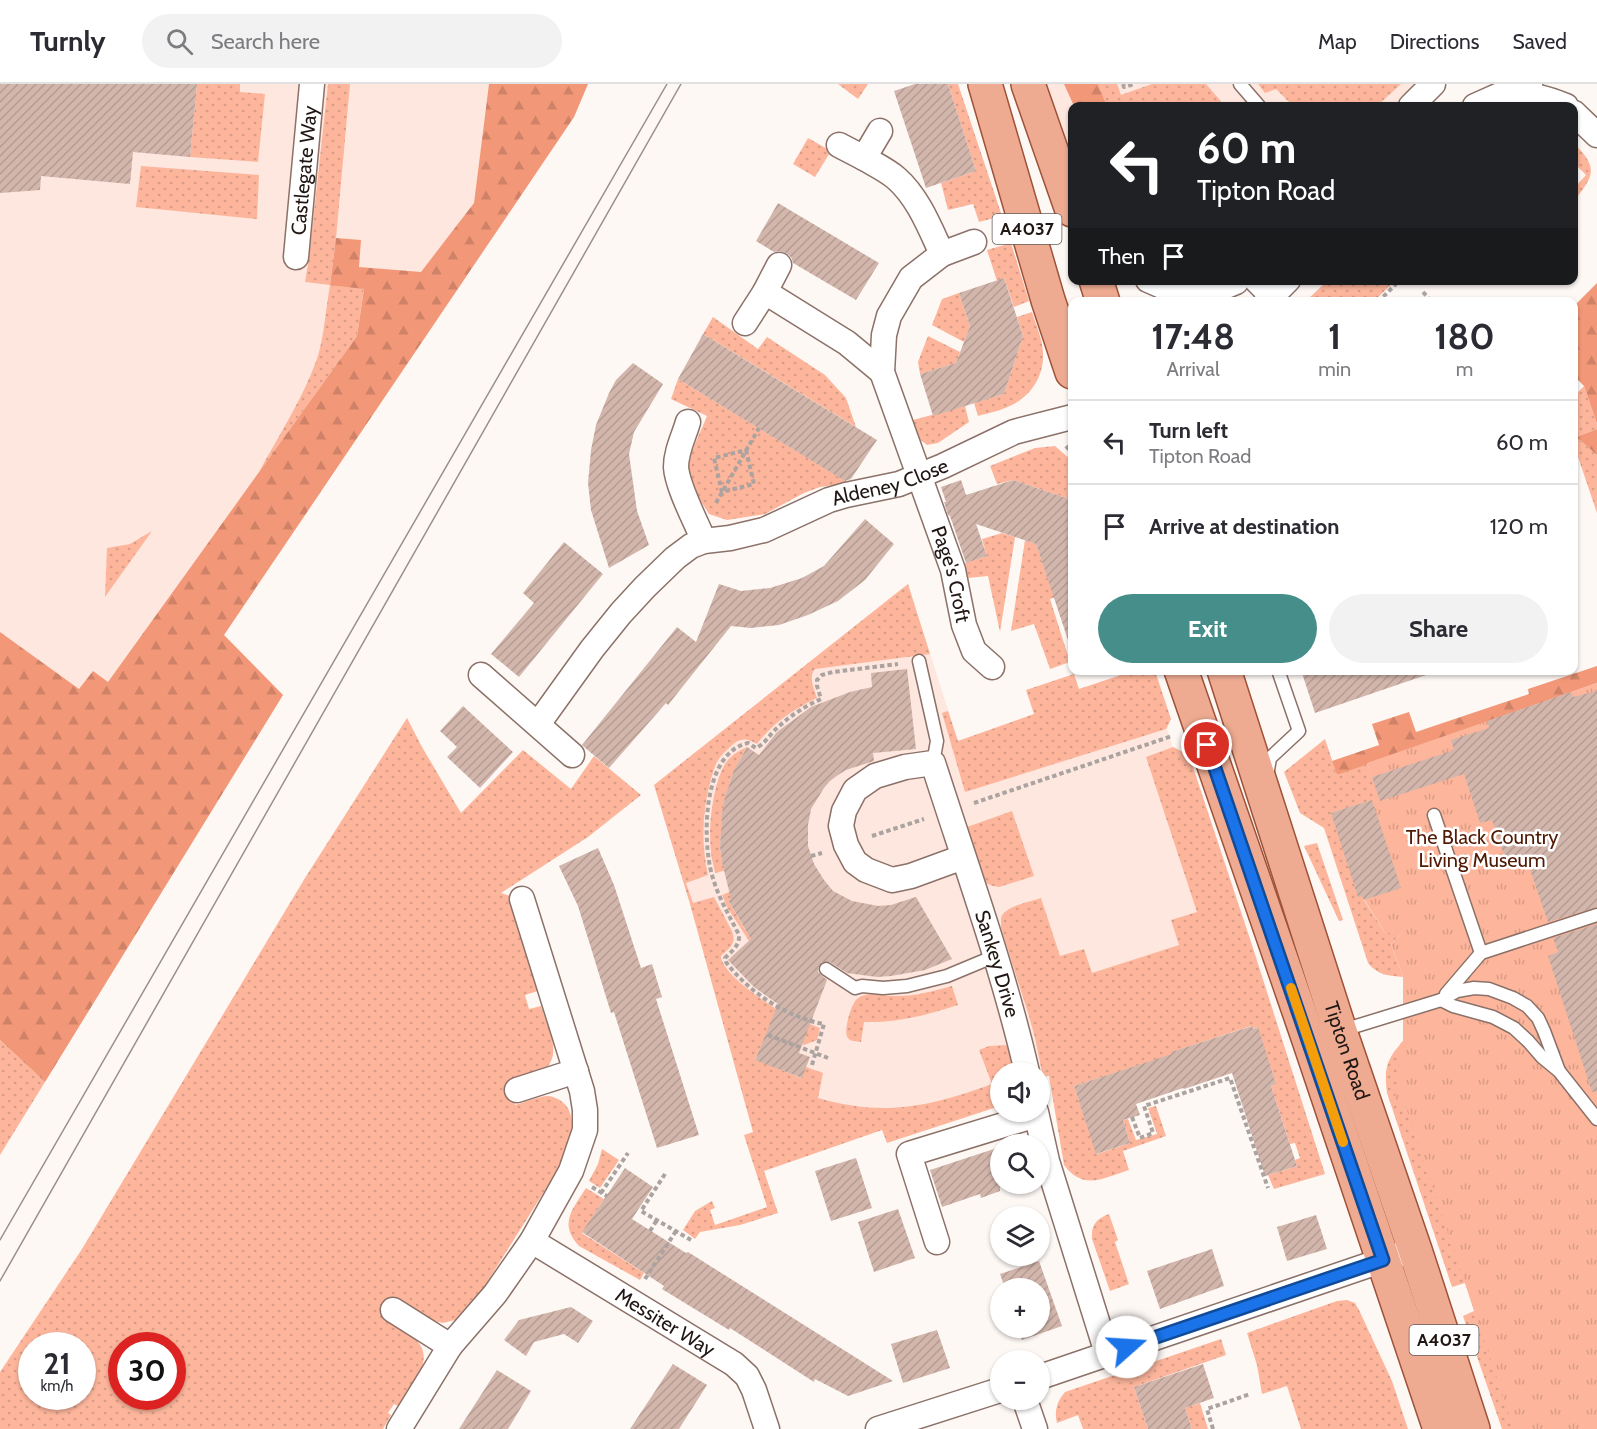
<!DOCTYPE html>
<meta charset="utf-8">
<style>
:root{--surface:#fff;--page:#f2f2f3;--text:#2b2b33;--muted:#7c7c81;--line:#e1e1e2;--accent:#468e89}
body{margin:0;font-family:Cabin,sans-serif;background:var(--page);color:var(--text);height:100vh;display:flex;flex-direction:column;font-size:22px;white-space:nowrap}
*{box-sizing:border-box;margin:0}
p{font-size:20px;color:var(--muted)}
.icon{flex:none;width:33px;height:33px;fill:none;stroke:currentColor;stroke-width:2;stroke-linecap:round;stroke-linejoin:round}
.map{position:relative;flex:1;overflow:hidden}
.sheet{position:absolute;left:1068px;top:213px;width:510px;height:378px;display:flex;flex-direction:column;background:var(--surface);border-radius:12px;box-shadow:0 2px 4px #0004}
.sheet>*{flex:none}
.guide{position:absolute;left:1068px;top:18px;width:510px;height:183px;border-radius:12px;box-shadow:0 2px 4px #0004;background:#202124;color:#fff;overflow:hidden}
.controls{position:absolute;left:990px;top:978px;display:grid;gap:12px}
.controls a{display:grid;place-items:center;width:60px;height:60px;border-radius:50%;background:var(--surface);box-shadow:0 2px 4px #0004;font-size:30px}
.speed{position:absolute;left:18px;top:1248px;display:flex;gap:12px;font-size:30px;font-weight:700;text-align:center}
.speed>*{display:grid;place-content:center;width:78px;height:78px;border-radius:50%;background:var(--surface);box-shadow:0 2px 4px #0004;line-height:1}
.speed small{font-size:15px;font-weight:400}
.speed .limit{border:9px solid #d22;background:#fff;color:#111}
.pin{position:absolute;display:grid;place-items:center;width:51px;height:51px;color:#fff;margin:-26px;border:3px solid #fff;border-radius:50%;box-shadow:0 2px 6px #0007}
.me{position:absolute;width:66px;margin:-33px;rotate:71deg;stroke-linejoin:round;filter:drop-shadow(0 0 4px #0008)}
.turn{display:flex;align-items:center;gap:21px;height:126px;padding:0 30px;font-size:27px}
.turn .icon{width:78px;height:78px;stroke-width:2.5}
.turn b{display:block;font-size:42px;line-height:51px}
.then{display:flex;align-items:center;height:57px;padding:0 30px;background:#0003;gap:12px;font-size:22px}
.eta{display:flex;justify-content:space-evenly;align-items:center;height:102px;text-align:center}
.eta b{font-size:36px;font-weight:700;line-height:42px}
.action{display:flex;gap:12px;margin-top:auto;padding:12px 30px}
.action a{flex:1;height:69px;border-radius:36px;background:var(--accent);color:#fff;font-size:24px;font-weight:700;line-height:69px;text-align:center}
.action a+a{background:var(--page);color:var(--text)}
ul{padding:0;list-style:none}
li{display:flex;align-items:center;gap:18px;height:84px;padding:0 30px;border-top:2px solid var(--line)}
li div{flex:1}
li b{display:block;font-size:22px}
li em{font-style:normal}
header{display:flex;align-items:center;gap:36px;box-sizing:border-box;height:84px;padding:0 30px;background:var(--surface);border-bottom:2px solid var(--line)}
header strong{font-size:28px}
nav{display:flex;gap:33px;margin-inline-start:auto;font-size:21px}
.search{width:420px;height:54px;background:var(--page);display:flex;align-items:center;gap:15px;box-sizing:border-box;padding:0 21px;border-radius:33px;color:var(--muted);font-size:22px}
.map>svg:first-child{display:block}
.built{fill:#fee7df}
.grass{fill:url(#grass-dots);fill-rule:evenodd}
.forest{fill:url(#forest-firs)}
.park{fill:url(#park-tufts)}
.building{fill:url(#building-hatch)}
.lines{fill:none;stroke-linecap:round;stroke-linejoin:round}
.lane-casing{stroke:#8b7168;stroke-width:15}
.street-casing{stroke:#8b7168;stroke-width:27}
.primary-casing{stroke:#9e5237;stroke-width:36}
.path{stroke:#aaa3a0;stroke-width:4;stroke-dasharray:4.5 3;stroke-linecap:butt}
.lane{stroke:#fff;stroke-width:12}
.street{stroke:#fff;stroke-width:24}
.primary{stroke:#eeab92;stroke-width:33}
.tram{stroke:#98908d;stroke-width:1.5}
.route-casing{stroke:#114b97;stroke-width:15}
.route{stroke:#1a73e8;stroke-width:10}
.slow{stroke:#f59e0b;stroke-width:10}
.labels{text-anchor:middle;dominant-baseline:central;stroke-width:5;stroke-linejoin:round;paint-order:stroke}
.shield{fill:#fff;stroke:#635c5a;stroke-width:1.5}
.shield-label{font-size:18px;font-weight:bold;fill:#201613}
.street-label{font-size:20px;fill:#201613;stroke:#fff}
.park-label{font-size:20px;fill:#511a04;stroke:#fff}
</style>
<header>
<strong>Turnly</strong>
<div class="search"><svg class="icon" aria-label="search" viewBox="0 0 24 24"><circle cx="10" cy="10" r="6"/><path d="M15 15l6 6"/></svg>Search here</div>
<nav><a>Map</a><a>Directions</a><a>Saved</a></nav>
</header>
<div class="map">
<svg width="1597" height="1345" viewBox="0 0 1597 1345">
<defs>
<pattern id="grass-dots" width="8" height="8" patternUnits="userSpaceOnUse" patternTransform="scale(1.5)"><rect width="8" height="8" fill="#fdb69c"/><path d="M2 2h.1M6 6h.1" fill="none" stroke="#d99c86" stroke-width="1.8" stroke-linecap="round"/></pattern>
<pattern id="forest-firs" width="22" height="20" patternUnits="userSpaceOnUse" patternTransform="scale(1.5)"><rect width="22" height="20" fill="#f29878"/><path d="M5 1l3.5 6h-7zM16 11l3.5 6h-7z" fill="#cf8267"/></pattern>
<pattern id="park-tufts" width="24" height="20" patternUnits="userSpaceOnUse" patternTransform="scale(1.5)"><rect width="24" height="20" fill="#fdb69c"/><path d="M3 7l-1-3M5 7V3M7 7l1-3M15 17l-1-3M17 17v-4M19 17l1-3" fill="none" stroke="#d99c86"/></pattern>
<pattern id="building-hatch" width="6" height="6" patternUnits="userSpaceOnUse" patternTransform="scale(1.5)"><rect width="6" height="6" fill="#d2b6ac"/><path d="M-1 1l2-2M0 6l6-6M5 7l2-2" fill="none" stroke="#b49c93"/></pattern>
</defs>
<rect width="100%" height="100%" fill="#fef8f5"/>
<g class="built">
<path d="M0 0H588L574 33 224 551 283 611 45 998 0 956Z"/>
<path d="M1028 0H1433L1411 22H1072V126Z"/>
<path d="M908 500 958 657 1155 587 1171 635 1167 645 1173 663 1189 671 1268 915 1043 993 1040 994V988H1000V1005L764 1087 690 820 654 701Z"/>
</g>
<g class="grass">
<path d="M197 0H240V8L265 10 258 78 190 73Z"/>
<path d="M328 0H350L336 154 330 200 364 204 357 252 259 388C279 351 303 314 317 275 324 254 326 223 330 201L305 198 309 174Z"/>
<path d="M838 0H868L858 15Z"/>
<path d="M948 0H958L1002 132 979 138 973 120 948 126 941 99 976 87Z"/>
<path d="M1098 0H1117L1121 11 1152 0H1206L1225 22H1107Z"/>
<path d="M1258 0H1401L1377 22H1293L1276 5 1265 9Z"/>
<path d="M808 54 831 67 815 93 793 80Z"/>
<path d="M1574 59C1595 81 1597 89 1577 113L1574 110V104L1586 91 1574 79Z"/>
<path d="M141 82 259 91 257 135 136 123Z"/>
<path d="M1011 159 1029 217 1014 223 1004 194 997 197 987 166Z"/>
<path d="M1327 197V196L1395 197 1374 217H1306Z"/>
<path d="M959 209 970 242 964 258 932 241 942 215Z"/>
<path d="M1032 228C1036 241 1043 256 1043 270 1044 291 1032 310 1014 320 1003 326 989 329 978 332L974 319 1004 310 1023 252 1017 233Z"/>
<path d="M713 233 758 265 767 253 825 291 846 314 856 343 703 250Z"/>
<path d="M928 252 960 268 956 279 920 290 918 278Z"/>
<path d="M678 295 849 399 820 403 804 409 765 430 727 436 709 430C701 417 690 403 689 387 688 371 701 347 707 332L671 315Z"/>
<path d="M1584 302 1597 340V345L1576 353 1597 371V429L1578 373 1574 374V312Z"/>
<path d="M965 322 969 338 938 359 927 361 918 354 913 336Z"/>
<path d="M1055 362 1070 375 1072 380V416L1013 396 997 400 990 382 1035 364Z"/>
<path d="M152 447 105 513 107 464 130 460Z"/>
<path d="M1002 449 1015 453 1000 548 988 492 968 494 965 479 987 472 982 455Z"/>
<path d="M1025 456 1036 460 1049 498 1072 490V507L1050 515 1070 578 1050 585 1034 540 1011 547Z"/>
<path d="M908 500 930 570 815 585C808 593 814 604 817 614 794 625 773 639 757 660 745 653 739 654 729 664 725 668 720 672 717 678 714 683 713 689 711 695 702 727 701 759 708 791L686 799 693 819 714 813 732 847C737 859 730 864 721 872 721 889 767 920 782 928 794 934 807 939 820 944L817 956 804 961 768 946 755 975 801 994 806 983 823 989 818 1014C884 1033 929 1023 992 1000L979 966 989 962 1006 961 1009 965 1015 988H1000V1022L887 1059 882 1046 764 1087 778 1129 740 1141 700 1148 695 1155 683 1146 695 1127 712 1117 715 1124 710 1126 715 1141 767 1123 744 1051 753 1048 690 820 654 701Z"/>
<path d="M1155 587 1171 635 1166 645 965 708 942 629 948 627 958 657 1034 630 1026 606 1074 590 1079 605 1130 588V587Z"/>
<path d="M407 634 422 663 461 729 523 666 571 705 594 672 641 711 588 753 501 809 510 812 538 907 525 911 529 925 541 922C547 941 566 975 540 988 530 993 518 994 508 998L515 1021C525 1018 537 1013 547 1012 552 1012 557 1014 561 1017 582 1031 567 1066 559 1084L479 1211 459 1235 443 1239 434 1237 397 1215 384 1235C395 1241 408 1247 416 1256 437 1276 410 1304 398 1322L394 1320 388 1329 391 1331 383 1345H0V1288L82 1165 305 794ZM32 1262H82V1312H32ZM122 1262H172V1312H122Z"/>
<path d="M1325 655 1337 691 1367 679 1379 714 1331 729 1364 816 1385 849H1402L1391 860 1403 893C1389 892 1377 891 1368 879L1324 744 1300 729 1284 688Z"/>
<path d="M747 663C730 690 722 717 721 749 720 760 720 771 723 782L729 780 738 812 728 816 744 844 752 854 749 857 727 823 722 811 734 806 727 786 715 789C714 782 711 774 711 767 708 743 713 700 725 680 730 672 738 667 747 663Z"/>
<path d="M1173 663 1189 671 1253 864 1325 1090 1274 1105 1268 1091 1297 1082 1295 1076 1300 1074 1295 1059 1290 1060 1271 1002 1276 1000 1257 943 1253 945 1251 942 1172 968 1178 988 1152 977 1074 1002 1097 1070 1130 1059 1123 1036 1128 1035 1136 1056 1157 1050 1148 1024 1156 1022 1166 1052 1123 1067 1129 1086C1104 1094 1083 1107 1064 1081L1049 992 1043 993 1035 954 1029 932 1001 844C1001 842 1001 836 1001 834 1004 822 1030 818 1041 814L1060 872 1084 865 1092 889 1179 861 1171 836 1197 828 1146 673Z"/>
<path d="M1012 727 1034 792 999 803C992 802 987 801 983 795L967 743Z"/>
<path d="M1317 759 1343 836 1339 837 1304 762Z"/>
<path d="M952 902 958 921C927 931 897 939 864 938L861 958C856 957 851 958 848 954 843 949 850 925 854 919 856 915 860 912 865 911 873 909 884 912 893 912 913 913 933 907 952 902Z"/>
<path d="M0 956 45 998 0 1071Z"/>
<path d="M1403 957 1525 1345H1502L1463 1232 1474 1227 1465 1199 1452 1203 1387 1009C1384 984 1386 976 1403 957Z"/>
<path d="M602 1065 619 1076 600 1104 589 1097 598 1080Z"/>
<path d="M586 1104 604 1115 582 1149 644 1189 640 1196 579 1162C558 1139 573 1125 586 1104Z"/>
<path d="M1109 1130 1118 1156 1115 1158 1129 1200 1110 1207 1092 1155C1091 1141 1096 1135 1109 1130Z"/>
<path d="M1347 1216 1355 1219 1359 1226 1392 1297 1408 1345H1301L1287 1302 1262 1310 1257 1281 1247 1249 1337 1217Z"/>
<path d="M1221 1255 1226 1271 1134 1303 1148 1345H1083L1078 1331 1057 1339C1054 1327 1057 1317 1065 1308Z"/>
<path d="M1200 1319 1208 1345H1192L1185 1324Z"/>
</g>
<g class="forest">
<path d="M489 0H588L574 33 224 551 283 611 45 998 0 956V548L79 605 93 587 108 598 357 252 364 205 330 201 336 154 361 156 359 183 421 188 474 119Z"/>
<path d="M1064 0H1098L1107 22H1074Z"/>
<path d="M1597 199V340L1584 302 1574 292V222Z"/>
<path d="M1597 345V371L1576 353Z"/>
<path d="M1597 582V599L1337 691 1332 677 1379 661 1372 640 1409 628 1416 648 1529 610 1528 605Z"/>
</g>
<path class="park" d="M1597 599V1345H1514L1405 1020 1395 1019 1400 960 1403 957V893L1391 860 1401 850 1385 849 1362 812 1358 813 1331 729 1378 714 1367 679Z"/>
<g class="building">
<path d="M0 0H197L190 73 133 68 130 100 41 92 40 106 0 109Z"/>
<path d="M915 0H948L976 87 926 104 894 7Z"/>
<path d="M778 119 879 179 856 216 793 179 791 173 786 169 779 167 774 168 756 157Z"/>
<path d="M1004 194 1023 252 1004 310 933 332 920 290 956 279 970 242 959 209Z"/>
<path d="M703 250 877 356 851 395 845 397 678 295Z"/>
<path d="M633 279 663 300 634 348 629 370 637 427 649 461 609 484 591 426 588 399 591 366 596 341 609 309 616 296Z"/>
<path d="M961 396 966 411 1013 396 1072 416V556H1068L1036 460 976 440 987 472 966 479 950 432 948 431 944 418H946L941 403Z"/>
<path d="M865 435 894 460 865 496 838 517 808 531 779 541 751 544 731 542 668 621 666 619 609 684 583 662 582 661 677 543 696 558 719 500 741 507 770 504 802 494 824 482Z"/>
<path d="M564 458 603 490 519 593 491 570 534 519 523 509Z"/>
<path d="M907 585 916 665 873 669 874 677 846 686 838 691 830 697 824 704 811 725 808 741V762L814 780 824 796 833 807 852 817 878 822 891 821 916 813 952 875 925 886 891 892 877 893 847 889 830 878H822L818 884V888L827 896 799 969 810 973 802 994 755 976 778 920 754 903 728 876 751 855 728 816 731 815 722 778 720 763 722 729 725 713 734 686 747 663 759 671 777 648 811 623 850 608 872 603 871 589Z"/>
<path d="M1301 586H1428L1429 590 1315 629Z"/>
<path d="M1597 607V823L1548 838 1525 771 1506 777 1492 736 1480 739 1464 690 1380 717 1372 693 1454 666 1451 656 1489 644 1487 637 1571 608 1573 613Z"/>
<path d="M463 622 513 668 480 704 447 673 457 663 440 647Z"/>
<path d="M1372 716 1401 804 1364 816 1362 812 1358 813 1331 729Z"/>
<path d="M598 764 614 801 641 884 652 880 662 913 656 915 699 1051 657 1064 614 928 611 929 578 822 559 782Z"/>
<path d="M1597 840V1007L1592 1008 1548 872 1558 868 1553 854Z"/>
<path d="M1252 942 1253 945 1258 943 1276 1000 1271 1002 1297 1082 1265 1092 1232 989 1184 1005 1183 1004 1136 1020 1140 1031 1123 1036 1130 1059 1096 1070 1074 1002 1172 970 1171 968Z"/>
<path d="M1000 1063V1107L981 1114 980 1110 942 1123 930 1086Z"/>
<path d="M856 1074 872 1124 831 1137 815 1087Z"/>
<path d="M625 1084 653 1103 632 1135 686 1169 688 1168 893 1297 848 1312 815 1295 814 1298 730 1244 729 1246 662 1205 664 1202 582 1148Z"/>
<path d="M898 1125 915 1174 874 1188 858 1138Z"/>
<path d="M1316 1131 1327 1165 1287 1177 1277 1143Z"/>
<path d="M1212 1165 1224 1202 1160 1225 1147 1187Z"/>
<path d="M1039 1177 1062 1242 1022 1256 1018 1244H1040V1204H1005L1000 1190Z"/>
<path d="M571 1223 593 1237 578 1259 564 1250 534 1258 526 1272 504 1256 519 1236Z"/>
<path d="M937 1246 950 1284 903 1299 891 1260Z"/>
<path d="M673 1280 707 1301 679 1345H630Z"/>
<path d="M1203 1280 1214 1314 1185 1324 1192 1345H1148L1134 1303Z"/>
<path d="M497 1286 531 1307 508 1345H459Z"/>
</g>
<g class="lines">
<g class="lane-casing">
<g id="lane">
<path d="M1240 0 1259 22"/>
<path d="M919 577 937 657 933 679"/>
<path d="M1267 692 1270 674 1299 647 1278 586"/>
<path d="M1434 731 1481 869"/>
<path d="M826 885 855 904 862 902 883 904 907 902 947 892 995 872"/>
<path d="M1446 910 1481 869 1597 831"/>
<path d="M1441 916 1453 922 1493 933 1514 944 1528 957 1542 973 1559 987 1597 1035"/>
<path d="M1340 947 1441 916 1457 907 1474 904 1489 905 1513 914 1527 922 1538 934 1544 947 1559 987"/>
</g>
</g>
<g class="street-casing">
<g id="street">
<path d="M1510 9C1531 10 1547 14 1566 22"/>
<path d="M1411 22 1433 0"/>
<path d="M1475 22 1502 10 1518 7 1530 0"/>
<path d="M1574 29 1597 51"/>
<path d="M839 61 864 74 880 47"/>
<path d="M864 74C874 80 887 86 896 94 918 113 930 144 942 170"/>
<path id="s1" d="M974 158 942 170 911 194 889 232 884 251 882 288 953 486 964 541 974 567 992 583"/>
<path id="s2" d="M296 173 312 0"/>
<path d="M1148 196 1164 203 1181 207 1217 206 1236 198"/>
<path d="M1256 196 1272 212"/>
<path d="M765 208 847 259 882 288"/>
<path d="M1266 218 1288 196"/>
<path d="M745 239 765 208 779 181"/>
<path d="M688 338C684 352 676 367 676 383 677 402 696 438 704 457"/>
<path d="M481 591 572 671"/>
<path id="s3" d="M538 640 592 565 621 529 645 503 675 474 691 462 704 457 730 454 764 446 829 416 846 411 899 400 943 382 1014 348 1072 333"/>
<path id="s4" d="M963 773 911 792 892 796 866 786 855 778 846 761 841 742 844 727 855 706 875 692 905 683 933 679C966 782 1003 884 1027 988"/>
<path d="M517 1006 576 987"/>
<path d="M1036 1028 1047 1077 1107 1269"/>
<path id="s5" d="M532 1157 734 1280 747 1292 754 1306 767 1345"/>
<path d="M937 1158 909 1070 1036 1031"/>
<path d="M393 1226 450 1262"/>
<path d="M1040 1293 1398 1171"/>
<path d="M1025 1316 1035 1345"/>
<path d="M399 1345 450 1262 495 1210 532 1157 571 1087 585 1046V1026L582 1007 522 815"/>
<path d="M878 1345 1000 1306"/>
</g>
</g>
<g class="primary-casing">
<g id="primary">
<path d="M985 0 1048 216 1072 288"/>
<path d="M1028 0 1072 126"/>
<path d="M1096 196 1103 218"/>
<path d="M1181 586 1309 956 1440 1345"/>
<path id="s6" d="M1224 586 1340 947 1415 1166 1473 1345"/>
</g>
</g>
<g class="path">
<path d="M1123 0 1124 3 1135 0"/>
<path d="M1423 208 1432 218"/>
<path d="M1378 218 1400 196"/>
<path d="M1066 362 1072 369"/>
<path d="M746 366 754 400 722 408 714 374Z"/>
<path d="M716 419 759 344"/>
<path d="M974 719 1172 652"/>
<path d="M872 752 924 735"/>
<path d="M811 772 822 769"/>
<path d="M768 951 828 974"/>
<path d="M812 981 824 940C788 934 748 908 726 878L725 874C732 867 740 861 739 851 729 831 718 813 712 791 702 756 702 669 748 659L756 664C765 660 770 650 777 644 790 632 805 622 821 615L817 602V596L822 591 833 588 898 580"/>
<path d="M1132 1033 1140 1054 1153 1049 1144 1022 1230 994 1268 1104"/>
<path d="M665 1090 641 1127 691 1156"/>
<path d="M592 1103 607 1112"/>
<path d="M601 1109 628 1069"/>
<path d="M650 1147 657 1136"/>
<path d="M645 1195 676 1147"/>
<path d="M1213 1345 1207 1325 1250 1310"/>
</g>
<use href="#lane" class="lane"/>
<use href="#street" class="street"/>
<use href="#primary" class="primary"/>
<g class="tram">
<path d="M0 1156 667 0"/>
<path d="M0 1197 681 0"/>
</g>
</g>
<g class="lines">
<g class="route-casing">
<path id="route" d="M1127 1263 1383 1176 1207 661"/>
</g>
<use href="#route" class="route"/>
<path class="slow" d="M1291 904 1343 1058"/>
</g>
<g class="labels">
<g class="shield">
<rect x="992.5" y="130" width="69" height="30" rx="4.5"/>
<rect x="1409.5" y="1241" width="69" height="30" rx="4.5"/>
</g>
<g class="shield-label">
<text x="1027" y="145">A4037</text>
<text x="1444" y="1256">A4037</text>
</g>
<g class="street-label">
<text stroke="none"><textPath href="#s2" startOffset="87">Castlegate Way</textPath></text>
<text stroke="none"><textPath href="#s3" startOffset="446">Aldeney Close</textPath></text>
<text stroke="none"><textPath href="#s1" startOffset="388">Page's Croft</textPath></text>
<text stroke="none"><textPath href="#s4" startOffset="489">Sankey Drive</textPath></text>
<text stroke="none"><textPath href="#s6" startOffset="400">Tipton Road</textPath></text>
<text stroke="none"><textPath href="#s5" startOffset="156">Messiter Way</textPath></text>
</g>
<g class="park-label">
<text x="1482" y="753">The Black Country<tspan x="1482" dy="23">Living Museum</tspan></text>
</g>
</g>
</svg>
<div class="controls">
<a><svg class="icon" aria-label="sound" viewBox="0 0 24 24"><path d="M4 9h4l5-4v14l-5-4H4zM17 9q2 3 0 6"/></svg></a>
<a><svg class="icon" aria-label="search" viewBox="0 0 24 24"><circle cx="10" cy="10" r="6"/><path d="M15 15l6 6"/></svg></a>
<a><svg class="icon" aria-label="layers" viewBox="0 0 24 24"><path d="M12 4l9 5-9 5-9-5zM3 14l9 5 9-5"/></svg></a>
<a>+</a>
<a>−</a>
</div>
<div class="speed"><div>21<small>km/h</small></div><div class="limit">30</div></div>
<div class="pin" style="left:1207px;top:661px;background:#d93025"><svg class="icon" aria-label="arrive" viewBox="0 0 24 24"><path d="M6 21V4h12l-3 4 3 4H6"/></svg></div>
<svg class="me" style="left:1127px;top:1263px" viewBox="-20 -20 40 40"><circle r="19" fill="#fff"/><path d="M0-13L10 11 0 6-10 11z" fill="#1a73e8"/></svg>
<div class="guide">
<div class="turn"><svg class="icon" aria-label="left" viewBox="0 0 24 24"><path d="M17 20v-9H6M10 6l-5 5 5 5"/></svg><div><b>60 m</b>Tipton Road</div></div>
<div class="then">Then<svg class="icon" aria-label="arrive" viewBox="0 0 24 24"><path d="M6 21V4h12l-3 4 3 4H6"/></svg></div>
</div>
<section class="sheet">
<div class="eta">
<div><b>17:48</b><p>Arrival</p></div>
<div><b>1</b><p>min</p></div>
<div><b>180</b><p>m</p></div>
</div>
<ul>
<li><svg class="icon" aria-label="left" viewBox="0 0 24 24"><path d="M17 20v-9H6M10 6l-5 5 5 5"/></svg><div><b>Turn left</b><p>Tipton Road</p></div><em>60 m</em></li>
<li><svg class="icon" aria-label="arrive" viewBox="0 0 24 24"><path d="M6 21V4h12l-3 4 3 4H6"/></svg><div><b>Arrive at destination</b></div><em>120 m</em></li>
</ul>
<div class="action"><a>Exit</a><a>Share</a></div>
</section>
</div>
